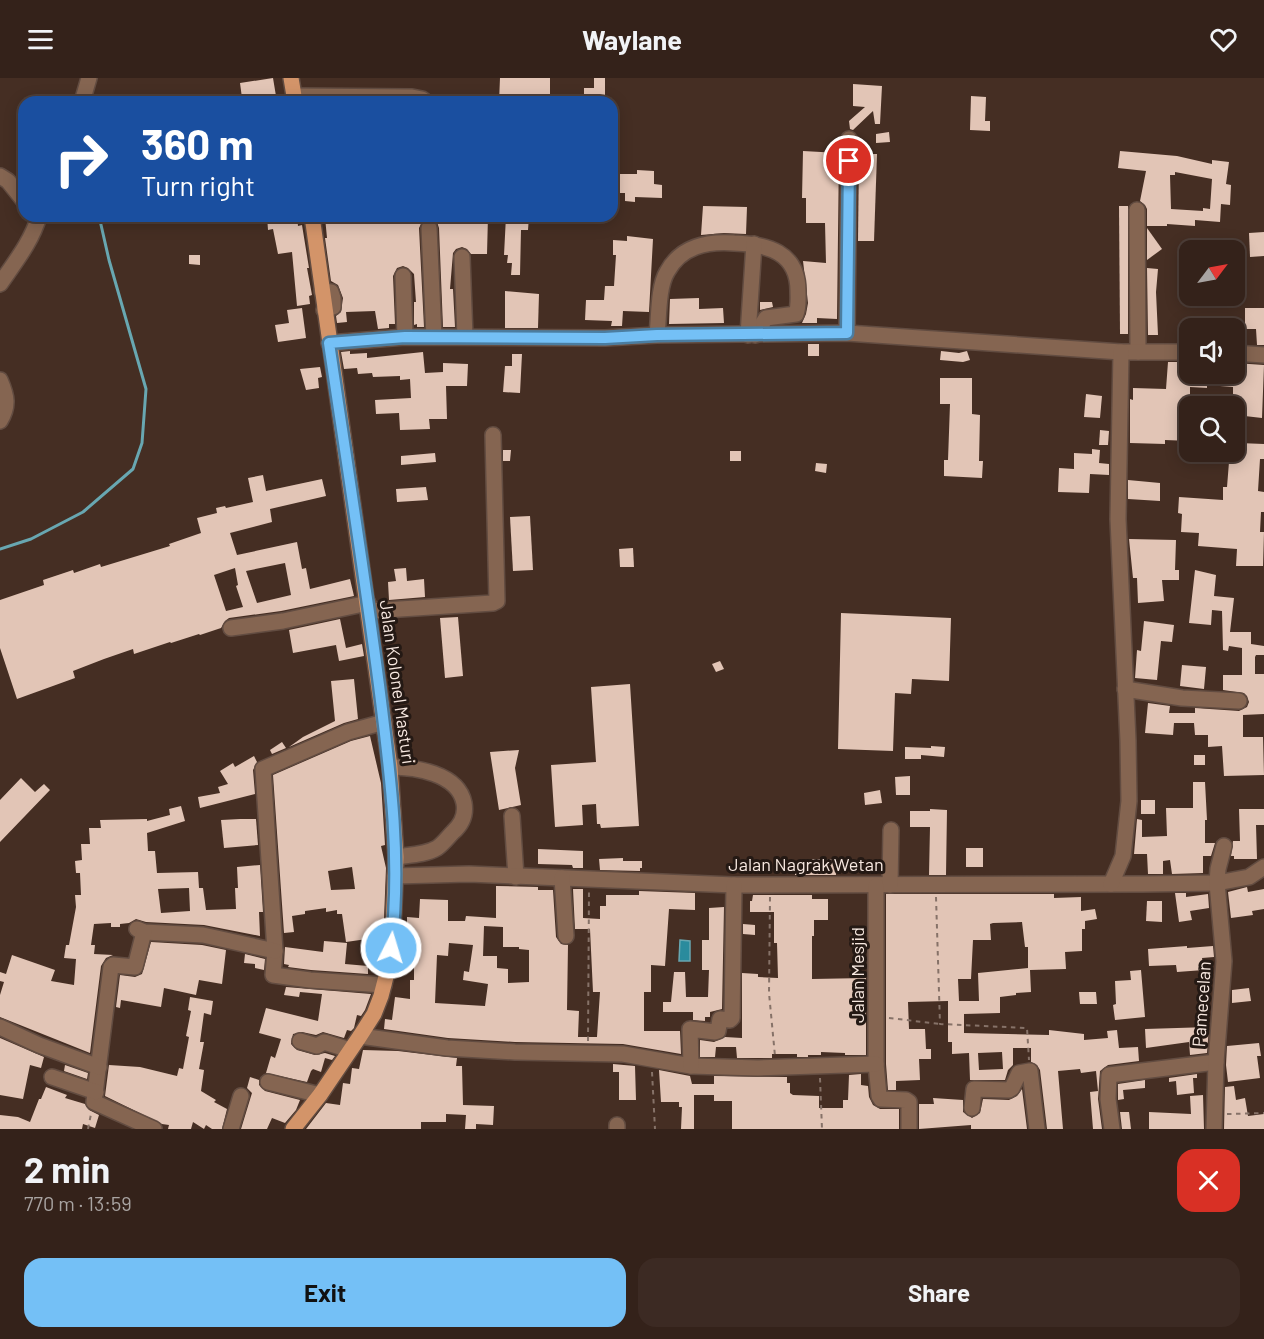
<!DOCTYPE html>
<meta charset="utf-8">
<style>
:root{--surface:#34221a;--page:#3c2a23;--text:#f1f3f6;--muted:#a9a4a2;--line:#4e3f39;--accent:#74c0f6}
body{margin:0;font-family:Barlow,sans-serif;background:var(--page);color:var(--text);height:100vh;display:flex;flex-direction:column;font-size:22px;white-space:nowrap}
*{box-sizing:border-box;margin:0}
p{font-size:20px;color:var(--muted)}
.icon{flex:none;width:33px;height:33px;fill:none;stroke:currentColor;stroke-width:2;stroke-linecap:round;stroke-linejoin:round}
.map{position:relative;height:1051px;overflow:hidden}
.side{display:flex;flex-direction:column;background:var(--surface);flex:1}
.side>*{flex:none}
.hud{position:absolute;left:18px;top:18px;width:600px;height:126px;border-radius:18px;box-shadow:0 3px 15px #0003,0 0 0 2px var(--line);background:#1a4fa0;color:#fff;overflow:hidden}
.needle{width:39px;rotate:58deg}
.controls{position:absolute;left:1179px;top:162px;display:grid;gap:12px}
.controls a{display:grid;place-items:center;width:66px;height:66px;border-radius:12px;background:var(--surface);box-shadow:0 3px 15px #0003,0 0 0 2px var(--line);font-size:30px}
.pin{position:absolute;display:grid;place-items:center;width:51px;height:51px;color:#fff;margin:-26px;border:3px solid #fff;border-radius:50%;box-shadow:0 2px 6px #0007}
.me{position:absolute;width:66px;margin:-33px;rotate:5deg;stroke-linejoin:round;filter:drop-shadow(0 0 4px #0008)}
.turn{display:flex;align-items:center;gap:21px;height:126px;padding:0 24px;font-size:27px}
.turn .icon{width:78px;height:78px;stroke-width:2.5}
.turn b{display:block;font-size:42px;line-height:51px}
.round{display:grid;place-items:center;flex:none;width:63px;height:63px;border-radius:18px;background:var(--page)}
.head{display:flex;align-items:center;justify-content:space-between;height:102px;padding:0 24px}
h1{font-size:36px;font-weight:700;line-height:45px}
.button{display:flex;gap:12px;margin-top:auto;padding:12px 24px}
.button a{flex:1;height:69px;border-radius:18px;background:var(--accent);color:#111;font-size:24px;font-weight:700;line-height:69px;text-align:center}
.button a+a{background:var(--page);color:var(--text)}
header{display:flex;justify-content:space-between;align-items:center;height:78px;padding:0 24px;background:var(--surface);font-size:27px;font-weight:700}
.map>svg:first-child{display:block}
.water{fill:#2a8b9d;stroke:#68a7b1;stroke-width:1.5}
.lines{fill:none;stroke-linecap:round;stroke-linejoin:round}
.stream{stroke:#68a7b1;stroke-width:3}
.building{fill:#e2c5b6;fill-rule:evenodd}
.minor-casing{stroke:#624c41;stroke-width:18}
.major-casing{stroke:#624c41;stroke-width:18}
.path{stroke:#867268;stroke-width:2;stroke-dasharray:4.5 4.5;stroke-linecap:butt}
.minor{stroke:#856551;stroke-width:15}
.major{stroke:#d39469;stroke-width:15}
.route-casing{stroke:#4b7da0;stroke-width:15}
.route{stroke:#74c0f6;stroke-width:10}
.labels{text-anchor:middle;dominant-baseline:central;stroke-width:6;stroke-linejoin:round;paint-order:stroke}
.street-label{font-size:18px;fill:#f8e9e1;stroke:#241914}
</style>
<header><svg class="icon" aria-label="menu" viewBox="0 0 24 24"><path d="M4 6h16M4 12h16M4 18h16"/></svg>Waylane<svg class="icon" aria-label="heart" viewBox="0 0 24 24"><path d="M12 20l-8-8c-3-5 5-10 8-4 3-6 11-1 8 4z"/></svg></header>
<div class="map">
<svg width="1264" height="1051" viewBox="0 0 1264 1051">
<rect width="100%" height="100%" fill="#452e23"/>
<path class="water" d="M680 862 690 863V883H679Z"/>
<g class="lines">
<path class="stream" d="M0 471 31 461 83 434 133 391 142 365 146 311 109 182 99 138"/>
</g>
<g class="building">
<path d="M273 0 277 24H249L248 20H242L240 5Z"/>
<path d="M500 0H550V19L531 18V23L499 24Z"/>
<path d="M594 0H605V24L584 23V10H594Z"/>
<path d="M853 6 882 8 880 46H875L873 33 853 52 850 51 849 43 865 29 853 28Z"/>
<path d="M971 18 986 19 985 43H990V53L970 52Z"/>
<path d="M889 54 890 64 876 65V56Z"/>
<path d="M803 73 839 75 837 241 817 240V245H802L806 236 808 225 803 183 826 185 825 145H806V120H802Z"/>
<path d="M1120 73 1177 78 1212 86V82L1229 84 1226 106 1231 107 1230 127 1221 126 1220 144 1195 142V148L1167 146V148H1147V131L1145 127 1140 123 1146 93 1118 90ZM1175 94 1212 101 1210 131 1203 130V133L1171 131 1170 97H1175Z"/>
<path d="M859 76H877L874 163H858Z"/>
<path d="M637 92 654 93V106L662 107V120L635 119V124L625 123V115H612V96H637Z"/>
<path d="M703 128 747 129 746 156 724 155 701 157Z"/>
<path d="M1119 128H1128V256H1120Z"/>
<path d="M267 138H297L298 148 302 147 309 190H307L312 217 309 218 310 226 297 228 292 174 278 176 273 151 268 152Z"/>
<path d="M348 138H488L487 176H471L467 171 462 169 456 171 453 175 450 211H453L455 249H443L439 150 437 144 429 140 423 142 419 150 424 249H417V246L414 247V224H416L414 196 408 190 403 188 397 190 393 198 395 246H389V250L378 251 375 233 346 234 347 244 337 245 336 238 341 234 343 220 338 207 331 203 325 160H327L325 139Z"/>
<path d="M506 138H529L528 152H521L520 197H511L512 185H507L508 177H504Z"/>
<path d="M1147 150 1162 171 1147 182Z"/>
<path d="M1264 154V178L1250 179 1249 155Z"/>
<path d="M627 158 653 161 649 234 623 233 622 248H611L612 243 585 242 586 222H604L605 208H614L616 177H613V162L627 163Z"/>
<path d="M189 177H200V187L189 186Z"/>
<path d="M1147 190 1158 191 1156 214 1158 257H1148Z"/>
<path d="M505 213 539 216 538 250H505Z"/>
<path d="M1223 218H1233L1234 226 1224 227Z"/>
<path d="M699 220V231L723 230 724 245 669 246 670 221Z"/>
<path d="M760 224H772L773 229 760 232Z"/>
<path d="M302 230 306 260 278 264 275 247 289 245 287 232Z"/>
<path d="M1245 230H1264V267H1257L1256 251H1245Z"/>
<rect x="808" y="266" width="11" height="12"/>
<path d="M350 273V276L367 275V280L423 274 425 295 443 294V285L468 286 467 308H446L447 341H429L430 351 400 352 399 335 376 336 375 322 411 320 410 301 400 302V298L373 299 372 295 358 296 357 290 344 291 341 274Z"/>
<path d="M941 273 959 275 967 273 970 282 963 284 940 282Z"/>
<path d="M512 276H522L520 315 503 314 505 288H512Z"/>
<path d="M1168 284H1190V296L1234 297 1235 285 1264 287 1262 340 1236 337 1237 317H1233V309L1207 307V310L1190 309V363L1165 362V366L1130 365V321L1133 322V310L1166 311Z"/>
<path d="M320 289 322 299 318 300 319 310 306 312 300 291Z"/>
<path d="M940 300H972V336L980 337 979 383H983L982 400 944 398V382H948L950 326H940Z"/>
<path d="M1086 316 1102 318 1100 340 1084 339Z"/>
<path d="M1100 352 1109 353 1108 367H1099Z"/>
<path d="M1239 365 1264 366V381H1260L1258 413 1264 414V434H1261L1260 454H1264L1263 488H1236L1237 471 1198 468 1199 455 1181 454 1182 436 1178 435 1179 419 1223 422V409H1227L1229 384H1238Z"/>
<path d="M1092 371 1100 372 1099 385 1109 386V397L1090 396 1089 415 1058 414 1059 390 1074 391V375L1092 376Z"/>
<path d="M503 372H511L510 383H503Z"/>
<rect x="730" y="373" width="11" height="10"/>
<path d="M435 375 436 384 401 387V378Z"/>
<path d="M816 385 827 386 826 395 815 393Z"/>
<path d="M263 397 266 413 322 401 326 418 270 431 272 444 230 455 237 477 297 464 302 491 306 490 310 511 350 501 354 518 281 533 229 540 225 543 221 550 200 557 199 556 171 565 170 564 134 576 133 571 104 581 73 593 75 600 17 621 0 570V522L44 507 43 502 73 492 74 495 100 486 101 489 170 468 169 466 201 455 197 440 217 435 216 430 225 428 226 430 253 424 248 400ZM285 485 291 517 257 525 246 493ZM235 490 238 507 236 508 243 529 226 533 214 497Z"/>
<path d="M1128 402 1160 405V423L1128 421Z"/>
<path d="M426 409 428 422 397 424 396 411Z"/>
<path d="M530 438 533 492 513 493 510 439Z"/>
<path d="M1129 461 1176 462 1175 492H1179V502H1162L1164 523 1138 525 1137 500H1133Z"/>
<path d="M633 470 634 489H620L619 471Z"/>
<path d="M406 490 407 503 424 501 425 519 389 522 388 504 396 503 394 491Z"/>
<path d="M1195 492 1216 497 1214 518 1234 520 1230 554H1251V566L1264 568V577H1256L1255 579V596H1264V636L1243 637V659H1263L1264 697 1224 698 1222 668 1208 669V657H1195L1194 645H1174L1173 657 1145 655 1148 625 1170 628 1169 635H1195V630L1239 633 1247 629 1249 624 1247 618 1244 615 1223 612V597H1242V570L1229 568 1228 573 1223 572 1222 533 1212 532 1211 547 1189 545Z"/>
<path d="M841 535 951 540 949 603 912 601 911 616 895 615 893 673 838 671Z"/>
<path d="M458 539 463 598 445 600 440 540Z"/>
<path d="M340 541 346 570 362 566 364 578 339 583 336 567 293 575 289 552Z"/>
<path d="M1144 543 1174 547 1172 564 1161 563 1157 602 1135 600 1137 572 1141 573Z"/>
<path d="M720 583 724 591 716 594 712 586Z"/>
<path d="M1182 587 1206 589 1204 611 1180 608Z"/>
<path d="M354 601 358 641 344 645 289 669 303 659 335 643 331 603Z"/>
<path d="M630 606 639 748 601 750 600 746H597L596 726 582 727 583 747 555 749 551 687 596 684 591 609Z"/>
<path d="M370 658 381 705 385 767 381 768 386 790 384 841 380 842 382 863 368 865 367 861 346 864 342 836H337V832L326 834V830L305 833V836L292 838 294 854 284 855 273 697 351 663ZM352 789 355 811 331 812 328 793Z"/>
<path d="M282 664 286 670 272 676 270 672Z"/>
<path d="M931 668 945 669 944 679 921 677V681H905V669L931 670Z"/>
<path d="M519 672 515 690 521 727 499 732 490 674Z"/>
<rect x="1194" y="677" width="11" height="10"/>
<path d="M254 678 257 684 253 692 255 716 200 730 198 719 220 715 218 709 228 706 220 693 233 685 235 689Z"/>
<path d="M910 698V717H896L895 699Z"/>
<path d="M21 700 35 714 44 706 50 712 0 764V722Z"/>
<path d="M1193 704H1205L1207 742H1205V765H1215L1211 778H1203V795L1172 796 1170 782 1163 783V796H1148L1147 776H1134L1137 741 1142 742V759L1167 758 1166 730H1193Z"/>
<path d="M880 712 882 725 865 727 864 715Z"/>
<rect x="1141" y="722" width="14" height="14"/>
<path d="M181 728 185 743 147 755 148 773H155L157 795 198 794 199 810H203L206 832 236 831 235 810H238L237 789 260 787 263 834H259L260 858 204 847 146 844 136 841 129 845 120 846V849H111V845L94 846 91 867H95L94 876 113 877 106 880 101 888 90 975 0 939V917L4 904 0 903V894L6 896 12 877 55 892 51 903 74 907 76 881 64 880 66 867H69L76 829 75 817H81L80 795H76L75 783 82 782 81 766H90L89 750H101L100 742 147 741V743L170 737 169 731ZM189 810 190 833 161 835 158 811Z"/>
<path d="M930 731 947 732 946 797H929L930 749H910V733H930Z"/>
<path d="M1239 731H1264V747H1256L1257 781H1234V778H1231L1233 763H1240Z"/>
<path d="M240 741H256L258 767 224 770 221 742Z"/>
<rect x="966" y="770" width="17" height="19"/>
<path d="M538 771 583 773V790H573L572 787 538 786Z"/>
<path d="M623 780V783H642V790H640V793L600 792 599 781Z"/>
<path d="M812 781H835L836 797H795V791H812Z"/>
<path d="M496 808 538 809V812H553L556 859 561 866 568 867 567 932 579 933 578 959H597L600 914H593L590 851H575L573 811H583V840L600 841V828H606V817H639V813L695 815V832L669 831 665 888 651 887V914H644V953H680L681 976 623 966 515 964 448 960 384 951 385 941 392 942 395 919 410 921V902H414V882H402L404 848H407V839L419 840 420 821 448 822V843H465L466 838 496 840ZM484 848 503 849V869H519V871L529 872V904L508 905V891L497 890V878H483ZM449 865 473 867 469 894 464 893 463 902 488 906 485 928 435 925 437 877 448 878Z"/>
<path d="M1247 809 1248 814 1264 811V831L1252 833 1253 837 1231 840 1228 814Z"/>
<path d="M1175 815H1186V819L1208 816 1209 830 1190 833 1192 842 1179 844Z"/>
<path d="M886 816H1054V820L1081 819V833L1095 831 1097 841 1085 843V851H1082V873L1065 874 1066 891 1030 892 1031 914 1016 915V917L1000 919V935L964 936V955L1049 957V952L1084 956V962L1108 960 1107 953 1117 952 1119 970 1138 969 1139 983 1108 987 1100 993 1098 1021 1102 1051H1093L1090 1014 1098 1013 1096 993 1081 995 1080 991 1058 993 1063 1051H1047L1040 992 1037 987 1031 984V970H1013V987L1008 992 1005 1002H970L969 975 952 976V964H948V923L908 924 909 951H925L926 971H931V981H919L920 1002 896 1003V1012H888L886 986ZM1022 844 1025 869H1028V890L978 895 979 923H959L958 901H971L973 862H991L990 846 993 845ZM1002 974 1003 991 979 992 978 975Z"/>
<path d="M753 817H812V821H828V842H814V858H812V901L866 900V977H845V975L821 974V977H808V979H797V976H772V980H737L736 969H716L715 979H700V962L714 964 725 959 742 960V895L758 896V899L778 900 777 865H774V834H750V823H752Z"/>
<path d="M1147 823H1162V844L1146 843Z"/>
<path d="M724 829 722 931 710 934V939H705V943L693 942V934H663V924H671L674 894H685L686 919H708L709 892H702V862H709V830Z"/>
<path d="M743 846 755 847V857L743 856Z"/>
<path d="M324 863 347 865 345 886 368 888V896L311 892 288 889 289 887 284 886 285 869 323 874Z"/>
<path d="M151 864 202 867 226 872 222 906 199 902 196 917 164 910 161 929 121 922 120 930 116 929 120 897 135 899 142 896Z"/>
<path d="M1187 868V870L1213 868 1214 879 1202 880 1204 892 1177 894 1176 887 1149 888 1148 871Z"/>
<path d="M245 876 265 881 264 892 255 890V886L244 885Z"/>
<path d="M1141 892 1145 939 1115 942 1113 927 1116 926 1115 903 1131 902 1130 893Z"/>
<path d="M286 909 371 916 365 932 361 938 357 937 354 950 351 953 347 952 344 960 323 954 316 957 302 954 293 956 291 966 297 972 315 977 325 975 335 978 332 982 325 980 321 994 313 991 311 993 307 1004 266 995 271 978 275 980 281 961 259 955 266 930 318 943 322 916 300 914 299 919 284 917Z"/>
<path d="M1249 910 1251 923 1232 925V912Z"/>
<path d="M1079 914H1096L1097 926H1080Z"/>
<path d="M190 919 213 923 211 937 204 935 200 964H204L199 991 204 992 201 1013 216 1022 214 1024 227 1031 222 1051H212L206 1047 204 1051 193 1044 191 1051H168L169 1047 162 1046 105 1018 109 987 140 989 177 998 179 990 183 991 189 959 186 958 191 933 188 932Z"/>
<path d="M1209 949 1207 975 1190 977 1189 964 1146 970 1145 951Z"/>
<path d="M0 960 44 979 41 990 30 987 23 1021 0 1017Z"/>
<path d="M1259 965 1261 978H1257L1260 1000 1228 1004 1226 987 1227 968Z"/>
<path d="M363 972 398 973 457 980 456 988H462L463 1027 494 1028 493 1047 476 1046V1051H465L466 1037 446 1036V1044H421V1051H306L326 1025 340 1027 343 1005 350 1006 352 990 359 991Z"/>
<path d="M613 986 635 988 636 1022H619V994H613Z"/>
<path d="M65 987 88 995 87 1001 64 993Z"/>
<path d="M659 992 690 998 692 1006H714V998L787 999V1005H790V1015L793 1017 819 1018V1030H843V1022H848L849 997 861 996V1007L868 1008 869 1019 873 1027 880 1031H899V1051H732V1023H714V1017H694V1051H681L682 1029H679V1024H661Z"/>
<path d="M1197 996V1000H1193L1194 1015 1177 1017 1176 1003 1169 1004V1000Z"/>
<path d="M250 999 259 1002V1007L265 1013 300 1022 296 1032 285 1045 272 1040 267 1051H241L252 1015 247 1010Z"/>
<path d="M1145 1002V1010L1123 1012 1124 1021 1118 1022V1006Z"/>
<path d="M1234 1008 1236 1022 1245 1020 1248 1038 1264 1036V1051H1224L1225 1009Z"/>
<path d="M46 1009 67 1017 65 1020 85 1026 89 1032 99 1037 95 1050 83 1046 82 1051H0V1037L18 1039 30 1044 39 1021H41Z"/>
<path d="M1022 1011 1027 1051H971V1047L919 1051V1026H934L933 1020 963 1022V1034L972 1040 980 1035 983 1021 1009 1022 1017 1018Z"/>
<path d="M1203 1017 1204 1051H1149V1034L1191 1036 1190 1018Z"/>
<path d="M1120 1034H1129L1131 1051H1122Z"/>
</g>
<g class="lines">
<g class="minor-casing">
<g id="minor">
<path d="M294 18 412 19 422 21 426 24"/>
<path d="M82 24 89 0"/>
<path d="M0 98 8 103 24 123"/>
<path d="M1137 132 1138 274"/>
<path d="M429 150 434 259"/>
<path d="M462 179 465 259"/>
<path d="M403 198 405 259"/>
<path d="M0 206C15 184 32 163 39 138"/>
<path d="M322 213 331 214 333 220V229L324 232"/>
<path d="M847 255 849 61"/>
<path d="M657 257C659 239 658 209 667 194 681 168 707 163 734 165 767 166 798 174 798 213 798 221 799 228 796 236L766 240 755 257"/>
<path d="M748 257 754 166"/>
<path d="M329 265 405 259 605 260 657 257 847 255 1121 274H1190"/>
<path d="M1234 275 1264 277"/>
<path d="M0 302C7 318 9 328 0 343"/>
<path d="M369 533 493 525 497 523 493 357"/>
<path d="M231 550 283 543 368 525"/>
<path d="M1125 611 1182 620 1239 623"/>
<path d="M384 644 348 654 263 691 275 873 273 897 310 902 384 907"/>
<path d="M390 689C415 689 458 695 464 725 466 736 462 746 453 754 448 759 443 766 437 770 425 777 409 777 396 779"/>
<path d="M512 738 516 799"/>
<path d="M395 798 469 796 734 807 1144 806 1217 805 1249 799 1264 789"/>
<path d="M562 800 566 858"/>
<path d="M1111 806 1123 778 1129 723 1128 663 1118 441 1121 274"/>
<path d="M890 807 891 752"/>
<path d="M876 808V986L879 1018 881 1021 906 1022 909 1024V1051"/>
<path d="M137 851 144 854 203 857 275 873"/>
<path d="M144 854 135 889 113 887 111 889 94 1024 154 1051"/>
<path d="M0 949 39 967 99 989"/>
<path d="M360 958 447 970 515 974 623 976 691 988 758 990 876 986"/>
<path d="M300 963 317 968 324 964 350 972"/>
<path d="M691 988 690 951 715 954 718 953 720 941 730 942 732 940 734 807"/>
<path d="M52 999 96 1014"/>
<path d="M268 1004 320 1017"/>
<path d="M972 1030 974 1011 1009 1012 1012 1010 1019 995 1030 993 1037 1051"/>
<path d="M231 1051 241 1018"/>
<path d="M617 1051V1047"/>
<path d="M1112 1051 1108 1021 1109 997 1216 984"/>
<path d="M1214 1051 1216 984 1224 883 1217 805 1218 791 1224 768"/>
</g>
</g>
<g class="major-casing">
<g id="major">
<path d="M291 0 295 24"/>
<path d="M293 1051 320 1017 360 958 374 936 381 918 388 891 393 851 396 779 390 689 312 138"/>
</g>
</g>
<g class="path">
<path d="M770 819 769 915 775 978"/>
<path d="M936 819 940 946 1027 950 1029 982"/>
<path d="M889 940 940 946"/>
<path d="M588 963 589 812"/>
<path d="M652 994 655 1051"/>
<path d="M820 1000 822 1051"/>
<path d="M1227 1036 1264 1035"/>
<path d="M88 1051 91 1036"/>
</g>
<use href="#minor" class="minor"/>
<use href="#major" class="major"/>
</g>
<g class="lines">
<g class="route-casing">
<path id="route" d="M391 870C402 782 390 694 379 607 364 493 346 379 329 265L405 259 605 260 657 257 847 255 849 83"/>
</g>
<use href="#route" class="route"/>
</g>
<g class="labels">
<g class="street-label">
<text transform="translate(398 604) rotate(82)">Jalan Kolonel Masturi</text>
<text x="806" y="786">Jalan Nagrak Wetan</text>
<text transform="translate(857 897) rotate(-90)">Jalan Mesjid</text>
<text transform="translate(1201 926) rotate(-86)">Pamecelan</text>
</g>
</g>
</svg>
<div class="controls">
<a><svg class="needle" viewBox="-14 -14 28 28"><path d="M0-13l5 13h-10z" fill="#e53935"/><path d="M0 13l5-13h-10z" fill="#a9a4a2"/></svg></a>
<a><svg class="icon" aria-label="sound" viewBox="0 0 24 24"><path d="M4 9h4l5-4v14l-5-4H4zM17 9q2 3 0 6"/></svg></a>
<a><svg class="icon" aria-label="search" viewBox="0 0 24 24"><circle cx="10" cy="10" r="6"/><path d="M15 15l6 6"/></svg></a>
</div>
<div class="pin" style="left:849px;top:83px;background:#d93025"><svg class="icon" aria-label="arrive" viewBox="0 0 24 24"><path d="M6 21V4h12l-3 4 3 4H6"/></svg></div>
<svg class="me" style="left:391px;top:870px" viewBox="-20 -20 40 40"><circle r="17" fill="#74c0f6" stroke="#fff" stroke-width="3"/><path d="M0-11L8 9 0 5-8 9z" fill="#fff"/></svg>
<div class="hud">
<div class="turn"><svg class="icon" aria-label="right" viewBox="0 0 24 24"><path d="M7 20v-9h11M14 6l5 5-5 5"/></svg><div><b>360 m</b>Turn right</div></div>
</div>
</div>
<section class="side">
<div class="head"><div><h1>2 min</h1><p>770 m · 13:59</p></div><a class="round" style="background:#d93025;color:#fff"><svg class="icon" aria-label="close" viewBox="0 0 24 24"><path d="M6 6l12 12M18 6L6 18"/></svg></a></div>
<div class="button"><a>Exit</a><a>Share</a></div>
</section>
